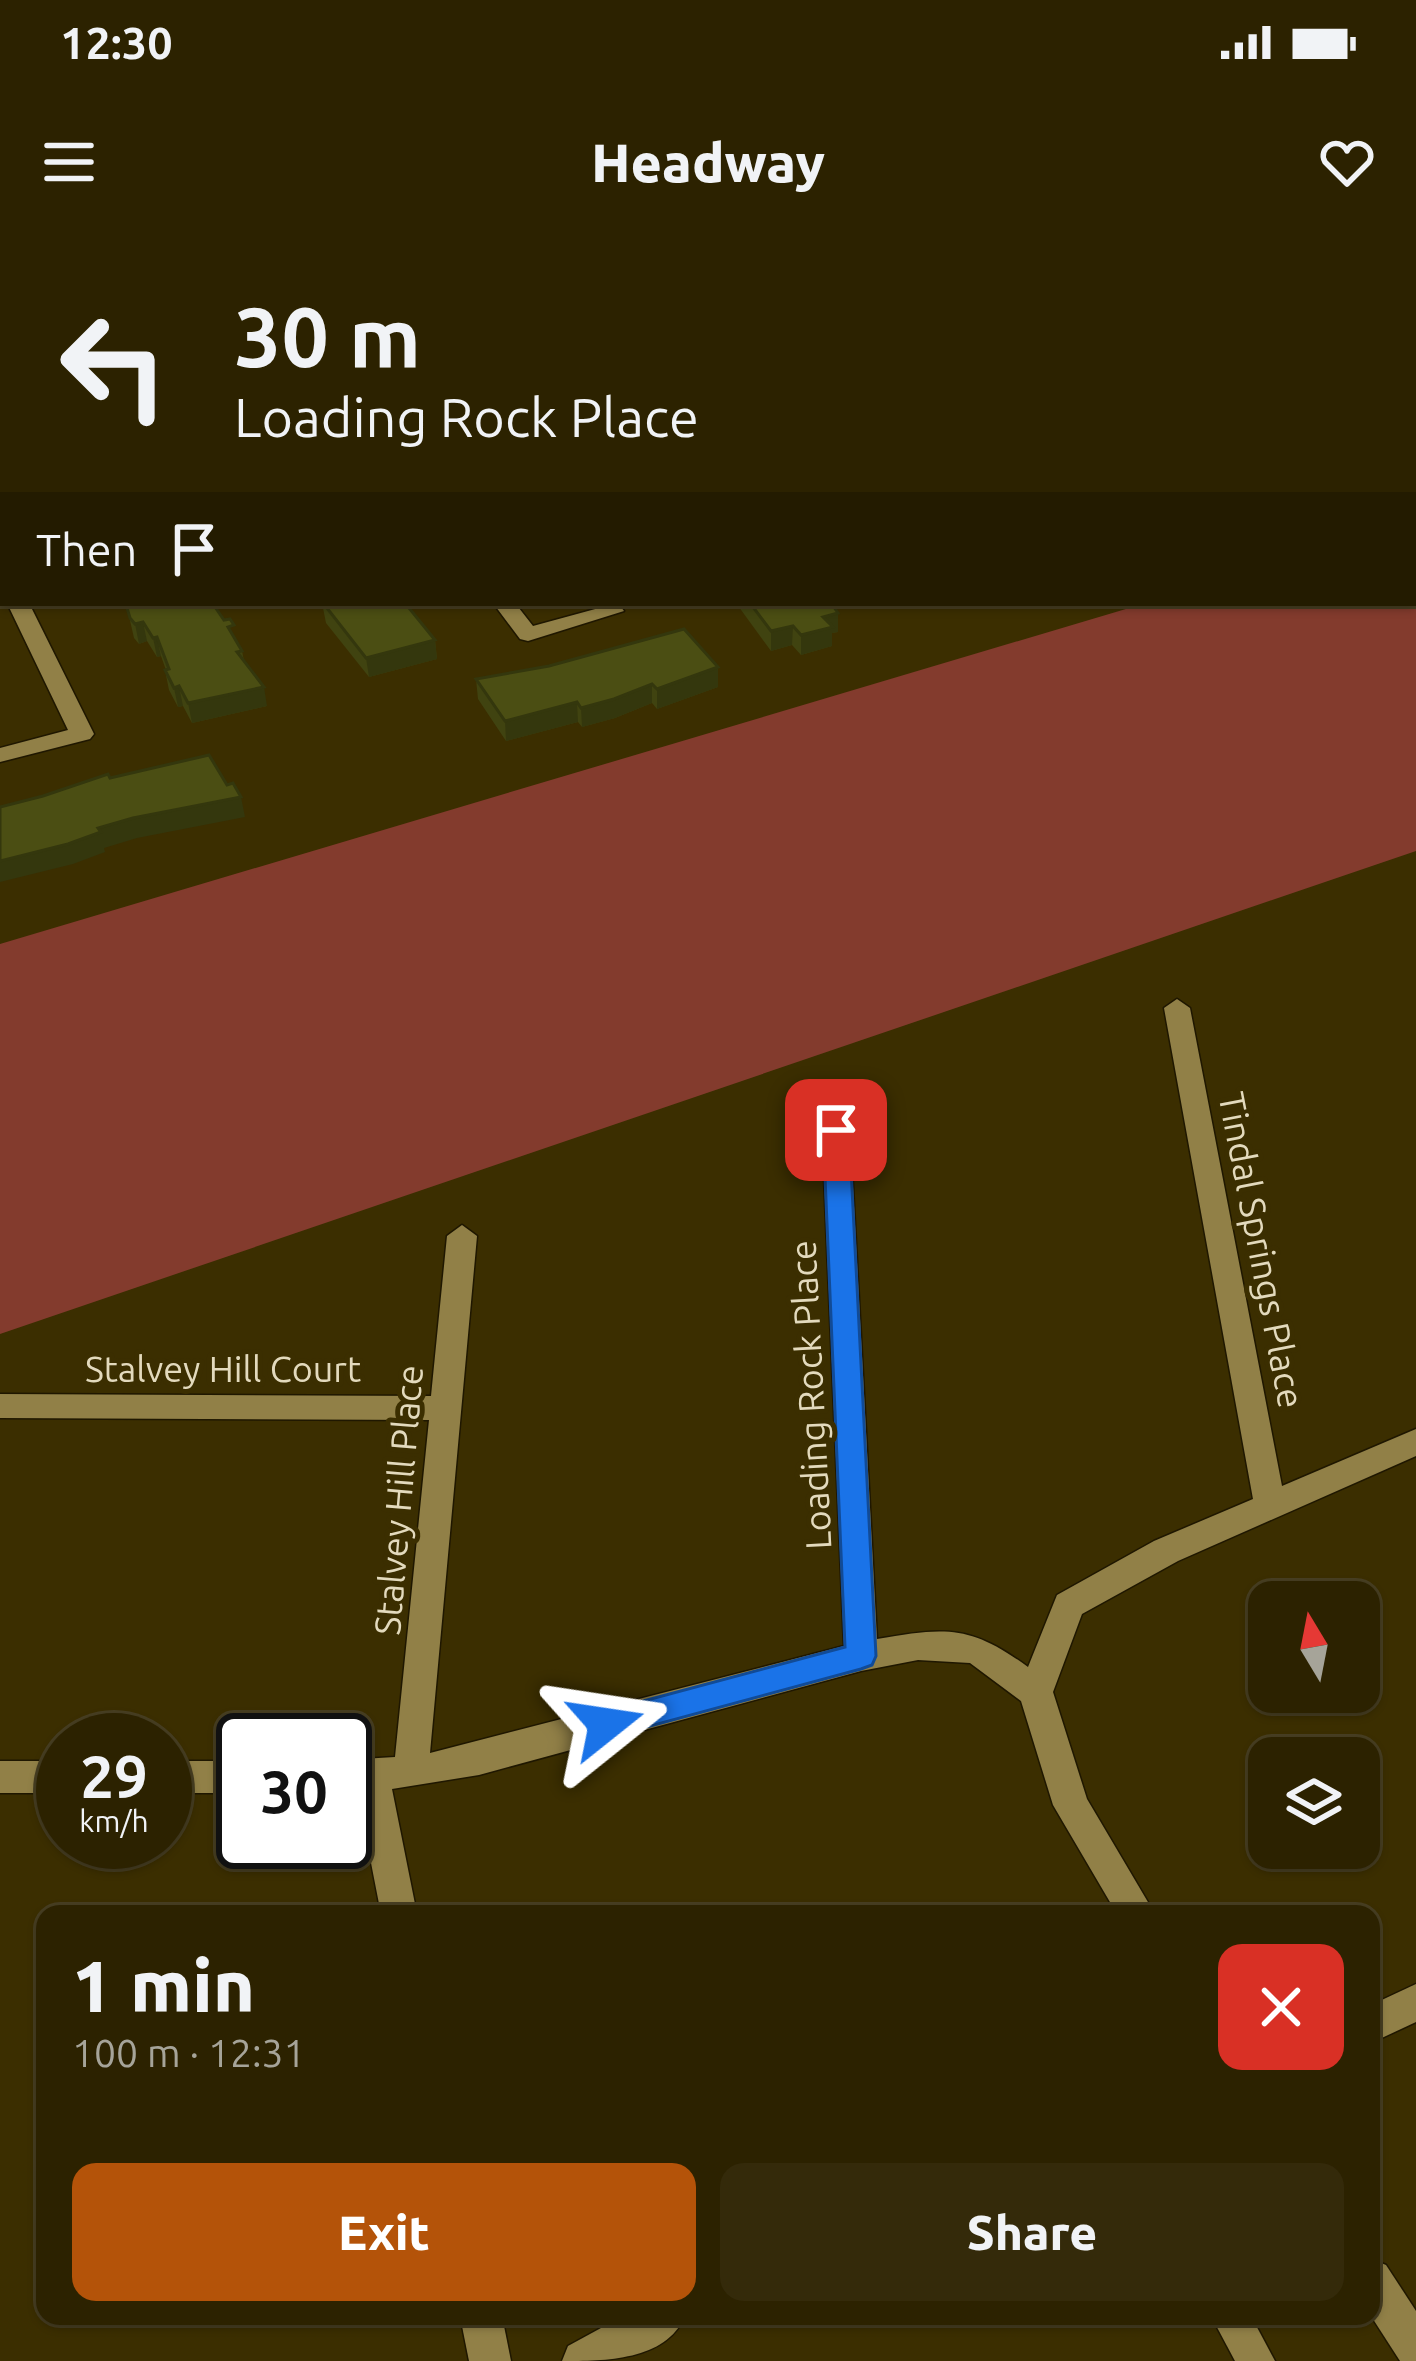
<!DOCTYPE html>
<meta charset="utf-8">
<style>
:root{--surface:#2c2200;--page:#342a0a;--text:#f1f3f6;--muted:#a6a499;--line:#483f22;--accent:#b45309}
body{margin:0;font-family:Ubuntu,sans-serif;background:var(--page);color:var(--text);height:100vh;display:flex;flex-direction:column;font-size:45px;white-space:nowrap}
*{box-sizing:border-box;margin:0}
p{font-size:39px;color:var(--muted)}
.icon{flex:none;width:66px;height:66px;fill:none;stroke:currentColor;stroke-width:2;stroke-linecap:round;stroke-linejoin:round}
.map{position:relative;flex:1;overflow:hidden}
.sheet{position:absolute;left:36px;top:1665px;width:1344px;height:420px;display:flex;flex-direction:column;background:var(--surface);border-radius:24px;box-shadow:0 3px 9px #0004,0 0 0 3px var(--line)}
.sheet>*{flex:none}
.guide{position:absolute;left:0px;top:0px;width:1416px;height:366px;box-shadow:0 3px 9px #0004,0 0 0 3px var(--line);background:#2c2200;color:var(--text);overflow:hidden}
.needle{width:78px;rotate:350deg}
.fabs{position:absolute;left:1248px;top:1341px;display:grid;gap:24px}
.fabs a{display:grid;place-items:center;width:132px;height:132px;border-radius:24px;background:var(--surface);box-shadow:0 3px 9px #0004,0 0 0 3px var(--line);font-size:60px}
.speed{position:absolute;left:36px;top:1473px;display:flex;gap:24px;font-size:60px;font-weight:700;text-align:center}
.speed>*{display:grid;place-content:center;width:156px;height:156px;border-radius:50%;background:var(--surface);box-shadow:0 3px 9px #0004,0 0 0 3px var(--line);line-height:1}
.speed small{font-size:30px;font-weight:400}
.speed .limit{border:6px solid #111;border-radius:18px;background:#fff;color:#111}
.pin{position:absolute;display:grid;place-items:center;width:102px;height:102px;color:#fff;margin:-51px;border-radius:24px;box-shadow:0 6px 18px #0006}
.me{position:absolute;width:132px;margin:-66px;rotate:75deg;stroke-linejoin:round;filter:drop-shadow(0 0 9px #0008)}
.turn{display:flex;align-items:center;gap:42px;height:252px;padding:0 36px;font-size:54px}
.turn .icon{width:156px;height:156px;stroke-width:2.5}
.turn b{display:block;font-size:84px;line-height:102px}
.then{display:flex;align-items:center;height:114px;padding:0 36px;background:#0003;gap:24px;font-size:45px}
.round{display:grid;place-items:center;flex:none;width:126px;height:126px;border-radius:24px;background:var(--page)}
.head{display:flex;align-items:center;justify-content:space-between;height:204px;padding:0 36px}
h1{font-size:72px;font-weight:800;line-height:90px}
.button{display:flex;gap:24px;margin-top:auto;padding:24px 36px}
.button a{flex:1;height:138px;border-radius:24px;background:var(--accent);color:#fff;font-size:48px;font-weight:800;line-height:138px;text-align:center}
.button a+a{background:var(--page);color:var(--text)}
.status{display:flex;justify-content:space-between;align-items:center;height:84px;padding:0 60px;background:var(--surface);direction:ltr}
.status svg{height:33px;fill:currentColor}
header{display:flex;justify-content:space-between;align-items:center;height:156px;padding:0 36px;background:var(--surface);font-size:54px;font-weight:800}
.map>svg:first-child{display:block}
.green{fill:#833b2d}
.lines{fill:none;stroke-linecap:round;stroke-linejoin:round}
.service-casing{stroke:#1f1700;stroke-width:3}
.minor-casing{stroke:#1f1700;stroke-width:3}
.tertiary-casing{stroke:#1f1700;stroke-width:3}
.service{fill:#918047;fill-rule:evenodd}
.minor{fill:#918047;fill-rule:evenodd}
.tertiary{fill:#918047;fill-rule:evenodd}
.wall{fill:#404310}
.shaded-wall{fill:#34370d}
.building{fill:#4b4e13;stroke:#34370d;stroke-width:3}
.route{fill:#1a73e8;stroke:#114b97;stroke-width:3}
.labels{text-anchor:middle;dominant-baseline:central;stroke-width:10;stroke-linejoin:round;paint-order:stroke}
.street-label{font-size:36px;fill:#e3dabd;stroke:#3b2e00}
</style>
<div class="status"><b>12:30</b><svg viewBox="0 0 49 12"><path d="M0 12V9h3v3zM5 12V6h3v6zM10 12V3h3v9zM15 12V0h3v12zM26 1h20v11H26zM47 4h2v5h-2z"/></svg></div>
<header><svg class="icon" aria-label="menu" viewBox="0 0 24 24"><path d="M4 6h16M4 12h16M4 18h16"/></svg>Headway<svg class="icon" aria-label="heart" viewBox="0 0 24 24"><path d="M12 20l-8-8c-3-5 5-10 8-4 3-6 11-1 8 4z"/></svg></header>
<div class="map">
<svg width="1416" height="2121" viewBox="0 0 1416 2121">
<rect width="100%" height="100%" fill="#3b2e00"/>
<path class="green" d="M1416 283V611L0 1094V704L1146 363H1413Z"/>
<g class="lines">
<g class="service-casing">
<g id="service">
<rect x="1023" y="0" width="16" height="3"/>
<path d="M1211 2076H1251L1275 2121H1235Z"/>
</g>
</g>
<g class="minor-casing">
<g id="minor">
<path d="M0 320 3 321V340L0 339Z"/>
<path d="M7 363H29L94 494 90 499 0 522V508L68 490Z"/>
<path d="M493 363H515L533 386 599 368 596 363H618L624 371 528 401 520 399Z"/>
<path d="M1177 759 1190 768 1282 1246 1416 1189V1216L1178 1321 1082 1374 1053 1452 1087 1559 1155 1674H1117L1053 1565 1021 1461 970 1423 918 1420 861 1431 479 1535 392 1549 417 1674H381L357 1551 345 1552V1520L395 1517 429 1180 0 1178V1154L431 1156 447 996 462 985 477 996 430 1513 844 1406 822 890 836 880 850 890 877 1399C947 1387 970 1385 1028 1427L1057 1355 1154 1301 1253 1259 1164 768Z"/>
<rect x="0" y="1521" width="63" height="32"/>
<rect x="165" y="1521" width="78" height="32"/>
<path d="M1416 1744V1782L1371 1803V1765Z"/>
<path d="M1371 2019 1386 2025 1416 2071V2121H1400L1371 2076Z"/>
<path d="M460 2076H502L511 2121H469Z"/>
<path d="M623 2076H685C666 2121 604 2121 562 2121L568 2106Z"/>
</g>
</g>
<g class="tertiary-casing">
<g id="tertiary">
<path d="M1413 98 1416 99V111L1413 110Z"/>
<rect x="0" y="100" width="3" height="12"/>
<rect x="0" y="131" width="3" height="12"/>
<path d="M1413 132 1416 133V145L1413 144Z"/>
</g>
</g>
<use href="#service" class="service"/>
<use href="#minor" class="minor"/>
<use href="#tertiary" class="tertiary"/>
</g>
<g class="wall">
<rect x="0" y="194" width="3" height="54"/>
<path d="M126 363H206L236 401 242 411 244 421 267 466 192 483 183 466 178 467 169 450 165 430H166L161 416 157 417 147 401 139 404 134 398Z"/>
<path d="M322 363H405L435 400 437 419 369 437 326 383Z"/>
<path d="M736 363H831L838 373V392L832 393V406L801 415 792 405 771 411Z"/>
<path d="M476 439 718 447 657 469 652 463 615 478 582 487 578 482 506 501 478 459Z"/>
</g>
<g class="shaded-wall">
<path d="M838 373V392L832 393V406L801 415V395L823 377Z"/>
<path d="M143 382 147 401 139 404 135 384Z"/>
<path d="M793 386 792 405 771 411V391Z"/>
<path d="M157 397 161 416 157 417 153 398Z"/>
<path d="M435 400 437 419 369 437 366 418Z"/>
<path d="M718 427V447L657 469V449Z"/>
<path d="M652 444V463L615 478 582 487 581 468Z"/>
<path d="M179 446 183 466 178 467 174 448Z"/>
<path d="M264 447 267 466 192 483 188 463Z"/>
<path d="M577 462 578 482 506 501 505 481Z"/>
<path d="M241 557 245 577 137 598 104 608 105 612 73 624 0 642V621L133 578Z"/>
</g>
<g class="building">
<rect x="0" y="194" width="3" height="35"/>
<path d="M130 363H206L207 366 213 364 224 380 230 379 234 385 228 387 242 411 237 412 264 447 188 463 179 446 174 448 165 430 169 429 157 397 153 398 143 382 135 384 130 378 127 368 132 367Z"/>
<path d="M323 363H405L435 400 366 418Z"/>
<path d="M750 363H831L838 373 823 377 833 387 801 395 793 386 771 391Z"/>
<path d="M684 389 718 427 657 449 652 444 614 459 581 468 577 462 505 481 476 439 549 426Z"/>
<path d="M209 515 227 545 233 543 241 557 133 578 98 588 101 592 68 604 0 621V567L43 556 108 534 110 538Z"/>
</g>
<path class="route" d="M836 881 849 890 876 1416 872 1425 861 1429 606 1498 595 1494 590 1484 595 1475 606 1471 845 1407 823 890Z"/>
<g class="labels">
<g class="street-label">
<text transform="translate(1262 1010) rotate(79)">Tindal Springs Place</text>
<text x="223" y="1128">Stalvey Hill Court</text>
<text transform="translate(810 1155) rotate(-93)">Loading Rock Place</text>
<text transform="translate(398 1260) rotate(-85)">Stalvey Hill Place</text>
</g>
</g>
</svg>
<div class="fabs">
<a><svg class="needle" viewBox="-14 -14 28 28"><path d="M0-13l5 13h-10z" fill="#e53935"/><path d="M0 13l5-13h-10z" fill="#a6a499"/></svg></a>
<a><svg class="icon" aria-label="layers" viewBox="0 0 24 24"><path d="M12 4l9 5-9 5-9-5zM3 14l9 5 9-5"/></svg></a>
</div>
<div class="speed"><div>29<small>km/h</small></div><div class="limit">30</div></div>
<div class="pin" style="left:836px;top:890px;background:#d93025"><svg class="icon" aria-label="arrive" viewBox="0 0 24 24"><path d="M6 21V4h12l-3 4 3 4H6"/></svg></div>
<svg class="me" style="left:606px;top:1484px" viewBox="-20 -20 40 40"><path d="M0-17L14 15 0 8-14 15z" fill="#1a73e8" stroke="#fff" stroke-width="4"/></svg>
<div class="guide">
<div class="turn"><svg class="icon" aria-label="left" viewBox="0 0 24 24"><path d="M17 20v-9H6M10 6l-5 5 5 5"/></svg><div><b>30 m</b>Loading Rock Place</div></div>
<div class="then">Then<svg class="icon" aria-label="arrive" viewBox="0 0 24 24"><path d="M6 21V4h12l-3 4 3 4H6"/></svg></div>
</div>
<section class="sheet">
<div class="head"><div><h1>1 min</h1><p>100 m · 12:31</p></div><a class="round" style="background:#d93025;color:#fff"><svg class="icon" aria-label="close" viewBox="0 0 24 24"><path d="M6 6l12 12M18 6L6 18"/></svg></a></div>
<div class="button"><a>Exit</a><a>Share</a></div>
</section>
</div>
